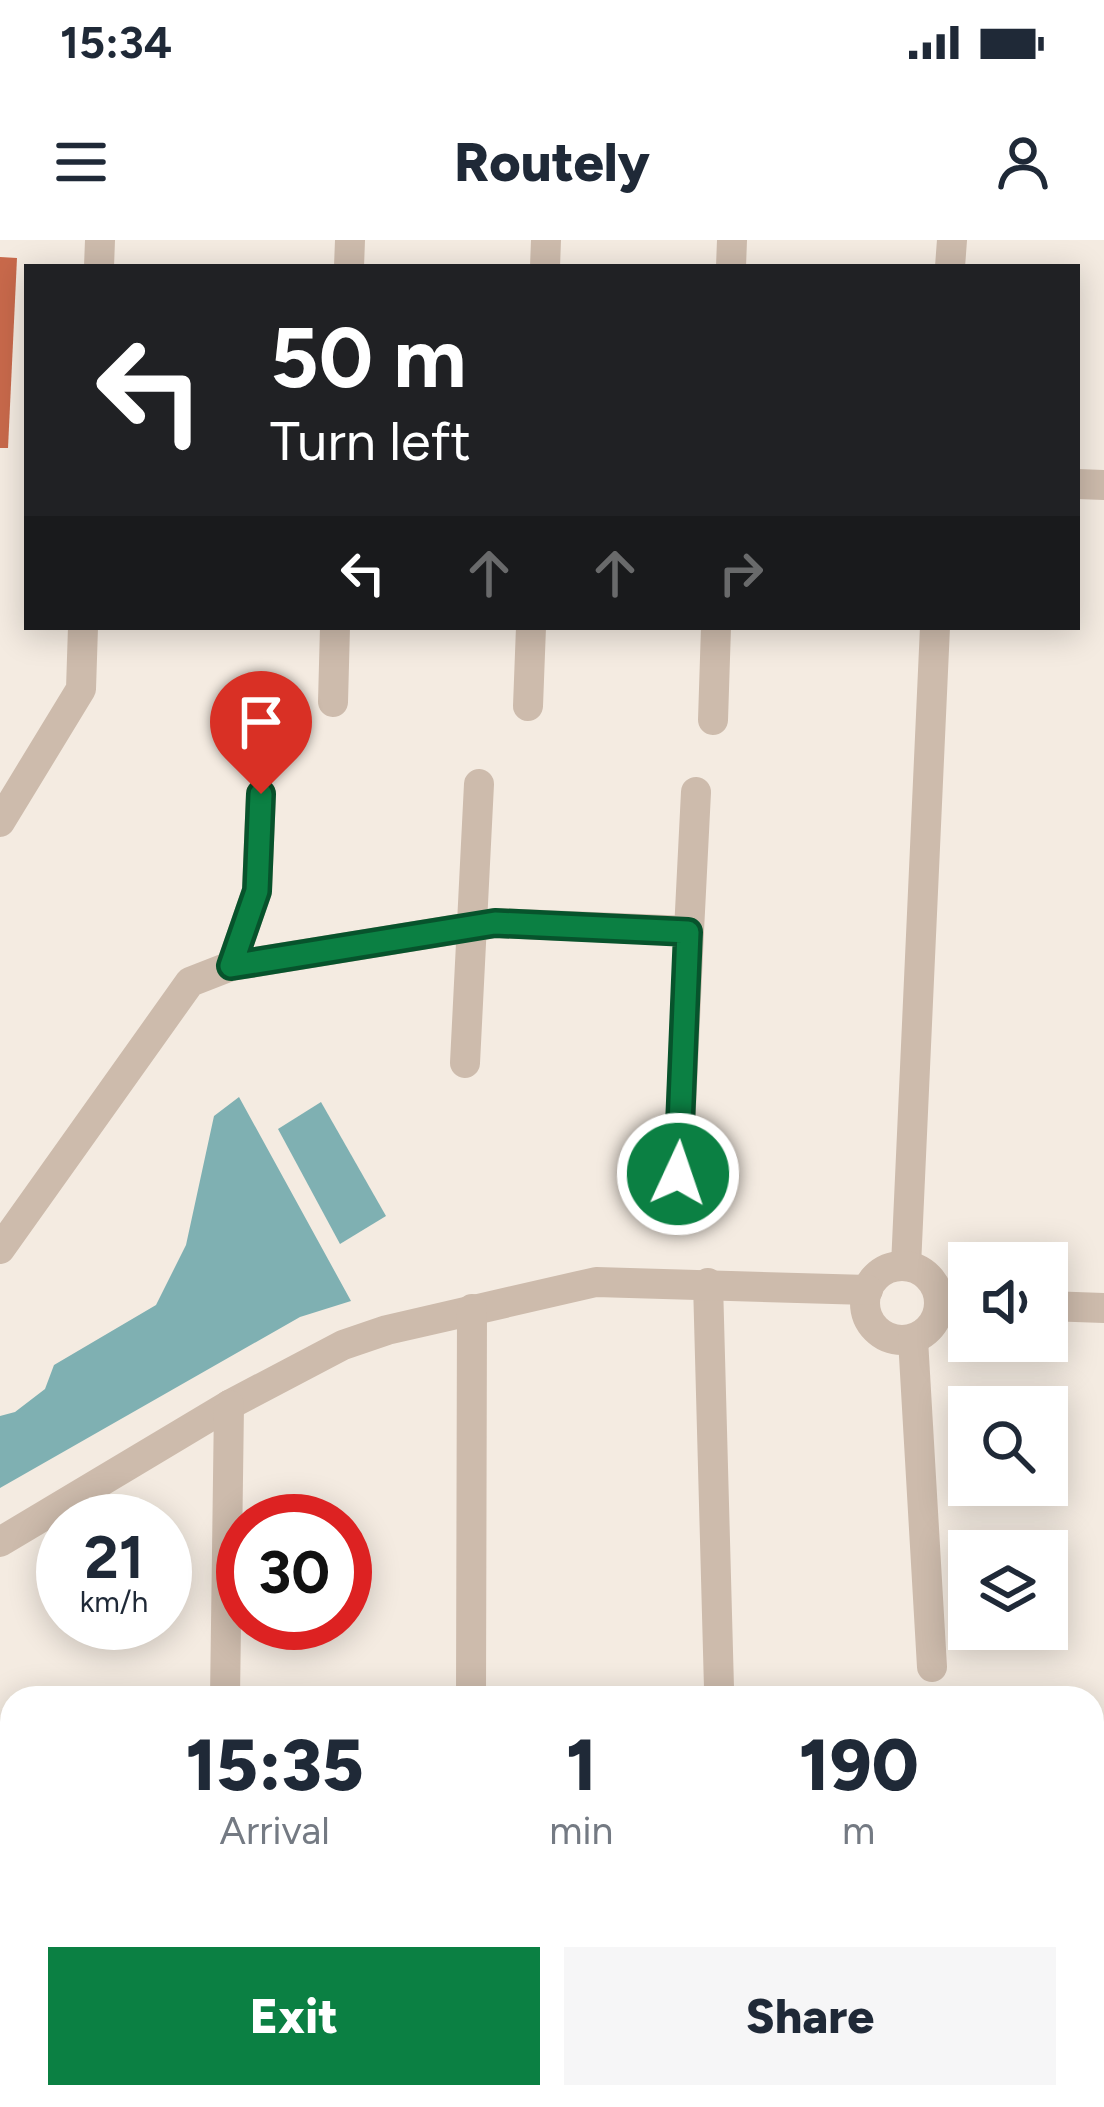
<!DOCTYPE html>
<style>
:root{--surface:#fff;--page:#f6f6f7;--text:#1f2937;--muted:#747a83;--accent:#0b8043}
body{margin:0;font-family:Figtree,sans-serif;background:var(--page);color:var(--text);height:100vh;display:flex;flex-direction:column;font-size:45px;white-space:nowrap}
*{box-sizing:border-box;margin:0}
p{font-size:39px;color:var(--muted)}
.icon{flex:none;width:66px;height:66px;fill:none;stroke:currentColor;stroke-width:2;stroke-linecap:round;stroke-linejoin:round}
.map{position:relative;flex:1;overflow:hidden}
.side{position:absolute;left:0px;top:1446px;width:1104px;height:423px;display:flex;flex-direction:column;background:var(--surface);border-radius:36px 36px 0 0;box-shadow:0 6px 30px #0003}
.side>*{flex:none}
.hud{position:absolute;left:24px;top:24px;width:1056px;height:366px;border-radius:0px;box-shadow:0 6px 30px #0003;background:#202124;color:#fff;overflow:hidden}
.tools{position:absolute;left:948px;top:1002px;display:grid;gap:24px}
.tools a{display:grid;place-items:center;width:120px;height:120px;border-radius:0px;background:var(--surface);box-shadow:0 6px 30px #0003;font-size:60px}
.speed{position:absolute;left:36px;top:1254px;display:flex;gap:24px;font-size:60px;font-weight:700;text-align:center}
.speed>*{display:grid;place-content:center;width:156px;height:156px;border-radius:50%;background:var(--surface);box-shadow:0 6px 30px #0003;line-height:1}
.speed small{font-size:30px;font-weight:400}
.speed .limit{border:18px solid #d22;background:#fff;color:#111}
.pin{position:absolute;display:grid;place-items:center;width:102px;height:102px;color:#fff;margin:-123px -51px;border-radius:50% 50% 50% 0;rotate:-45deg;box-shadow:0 0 12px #0007}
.pin .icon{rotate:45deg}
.me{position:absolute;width:132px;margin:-66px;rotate:3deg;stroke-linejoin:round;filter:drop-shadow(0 0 9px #0008)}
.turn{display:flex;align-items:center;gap:42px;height:252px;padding:0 48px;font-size:54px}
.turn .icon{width:156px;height:156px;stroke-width:2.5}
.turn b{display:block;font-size:84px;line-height:102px}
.lanes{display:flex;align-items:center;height:114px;padding:0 48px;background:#0003;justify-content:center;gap:60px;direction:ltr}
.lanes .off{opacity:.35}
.eta{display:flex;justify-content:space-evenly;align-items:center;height:204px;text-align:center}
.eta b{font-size:72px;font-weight:800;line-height:84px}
.button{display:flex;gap:24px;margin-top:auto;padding:24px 48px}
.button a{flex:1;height:138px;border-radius:0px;background:var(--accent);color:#fff;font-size:48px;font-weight:800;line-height:138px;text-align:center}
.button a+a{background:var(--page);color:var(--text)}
.status{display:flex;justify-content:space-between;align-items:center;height:84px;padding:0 60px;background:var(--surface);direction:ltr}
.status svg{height:33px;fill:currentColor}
header{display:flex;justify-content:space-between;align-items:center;height:156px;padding:0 48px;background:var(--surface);font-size:54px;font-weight:800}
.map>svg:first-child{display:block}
.green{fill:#b8c4a0}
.water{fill:#7fb0b2}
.building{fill:#c8694b}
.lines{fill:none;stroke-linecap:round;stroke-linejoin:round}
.lane{stroke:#cdbbac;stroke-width:18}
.street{stroke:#cdbbac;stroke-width:30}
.route-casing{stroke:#07532c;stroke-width:30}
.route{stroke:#0b8043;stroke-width:21}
</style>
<div class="status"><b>15:34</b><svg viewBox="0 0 49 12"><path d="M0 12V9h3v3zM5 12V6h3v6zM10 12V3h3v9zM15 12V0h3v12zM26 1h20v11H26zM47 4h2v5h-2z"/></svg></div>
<header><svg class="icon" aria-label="menu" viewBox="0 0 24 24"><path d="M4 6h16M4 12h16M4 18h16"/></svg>Routely<svg class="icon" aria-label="person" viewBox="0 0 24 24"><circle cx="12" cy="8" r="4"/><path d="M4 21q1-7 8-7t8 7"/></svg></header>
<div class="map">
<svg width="1104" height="1867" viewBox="0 0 1104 1867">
<rect width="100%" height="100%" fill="#f4ebe1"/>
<path class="green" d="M1092 1801 1104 1803V1867H913L914 1857H1092Z"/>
<g class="water">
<path d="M239 857 351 1061 300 1077 0 1248V1176L15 1172 45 1149 54 1125 156 1065 186 1005 214 876Z"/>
<path d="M321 862 386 976 340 1004 278 889Z"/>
</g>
<path class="building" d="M0 17 17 18 8 208H0Z"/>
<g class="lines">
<g class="lane">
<path d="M1092 1601 1104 1602"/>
<path d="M1092 1722 1104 1724"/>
</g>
<g class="street">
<path d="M99 27 100 0"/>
<path d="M349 27 350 0"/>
<path d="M545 27 546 0"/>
<path d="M731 27 732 0"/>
<path d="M950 27 952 0"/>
<path d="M1077 244 1104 245"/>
<path d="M333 462 335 387"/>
<path d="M528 466 531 387"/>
<path d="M713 480 716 387"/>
<path d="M0 582 81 449 83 387"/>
<path d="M689 691 696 552"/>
<path d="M231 726 257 651 261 554"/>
<path d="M465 823 479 544"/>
<path d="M0 1009 190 742 231 726 495 683 689 691 678 934"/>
<path d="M906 1026 935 387"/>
<circle cx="902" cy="1063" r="37"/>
<path d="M708 1043 719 1448"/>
<path d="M1047 1066 1104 1068"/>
<path d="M913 1099 932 1427"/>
<path d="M0 1302 229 1165 343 1105 387 1090 596 1042 868 1050"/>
<path d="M225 1458 229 1165"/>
<path d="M471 1458 472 1069"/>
<path d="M888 1867 889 1857"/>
</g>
</g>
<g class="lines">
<g class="route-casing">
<path id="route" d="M261 554 257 651 231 726 495 683 688 692 678 934"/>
</g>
<use href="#route" class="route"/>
</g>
</svg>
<div class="tools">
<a><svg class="icon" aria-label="sound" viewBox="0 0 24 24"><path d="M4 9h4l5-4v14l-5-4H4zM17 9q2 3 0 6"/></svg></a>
<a><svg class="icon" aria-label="search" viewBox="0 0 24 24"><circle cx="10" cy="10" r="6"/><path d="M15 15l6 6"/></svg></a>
<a><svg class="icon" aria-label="layers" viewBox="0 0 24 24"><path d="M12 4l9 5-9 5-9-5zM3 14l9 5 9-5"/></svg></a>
</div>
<div class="speed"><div>21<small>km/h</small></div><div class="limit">30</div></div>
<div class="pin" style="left:261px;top:554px;background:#d93025"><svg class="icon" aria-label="arrive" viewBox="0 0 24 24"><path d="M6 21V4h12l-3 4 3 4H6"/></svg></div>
<svg class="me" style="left:678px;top:934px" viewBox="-20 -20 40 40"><circle r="17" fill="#0b8043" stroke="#fff" stroke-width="3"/><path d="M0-11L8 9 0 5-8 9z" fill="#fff"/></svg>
<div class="hud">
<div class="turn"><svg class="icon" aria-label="left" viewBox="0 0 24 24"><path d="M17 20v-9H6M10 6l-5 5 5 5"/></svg><div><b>50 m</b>Turn left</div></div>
<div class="lanes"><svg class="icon" aria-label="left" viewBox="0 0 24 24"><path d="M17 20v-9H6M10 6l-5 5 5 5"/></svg><svg class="icon off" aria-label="ahead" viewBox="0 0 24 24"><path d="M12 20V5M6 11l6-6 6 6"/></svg><svg class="icon off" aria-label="ahead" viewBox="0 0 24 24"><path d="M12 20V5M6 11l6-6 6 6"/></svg><svg class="icon off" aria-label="right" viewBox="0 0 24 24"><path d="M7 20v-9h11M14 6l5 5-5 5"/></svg></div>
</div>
<section class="side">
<div class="eta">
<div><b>15:35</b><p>Arrival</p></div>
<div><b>1</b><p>min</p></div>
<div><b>190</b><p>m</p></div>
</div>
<div class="button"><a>Exit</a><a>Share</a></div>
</section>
</div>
